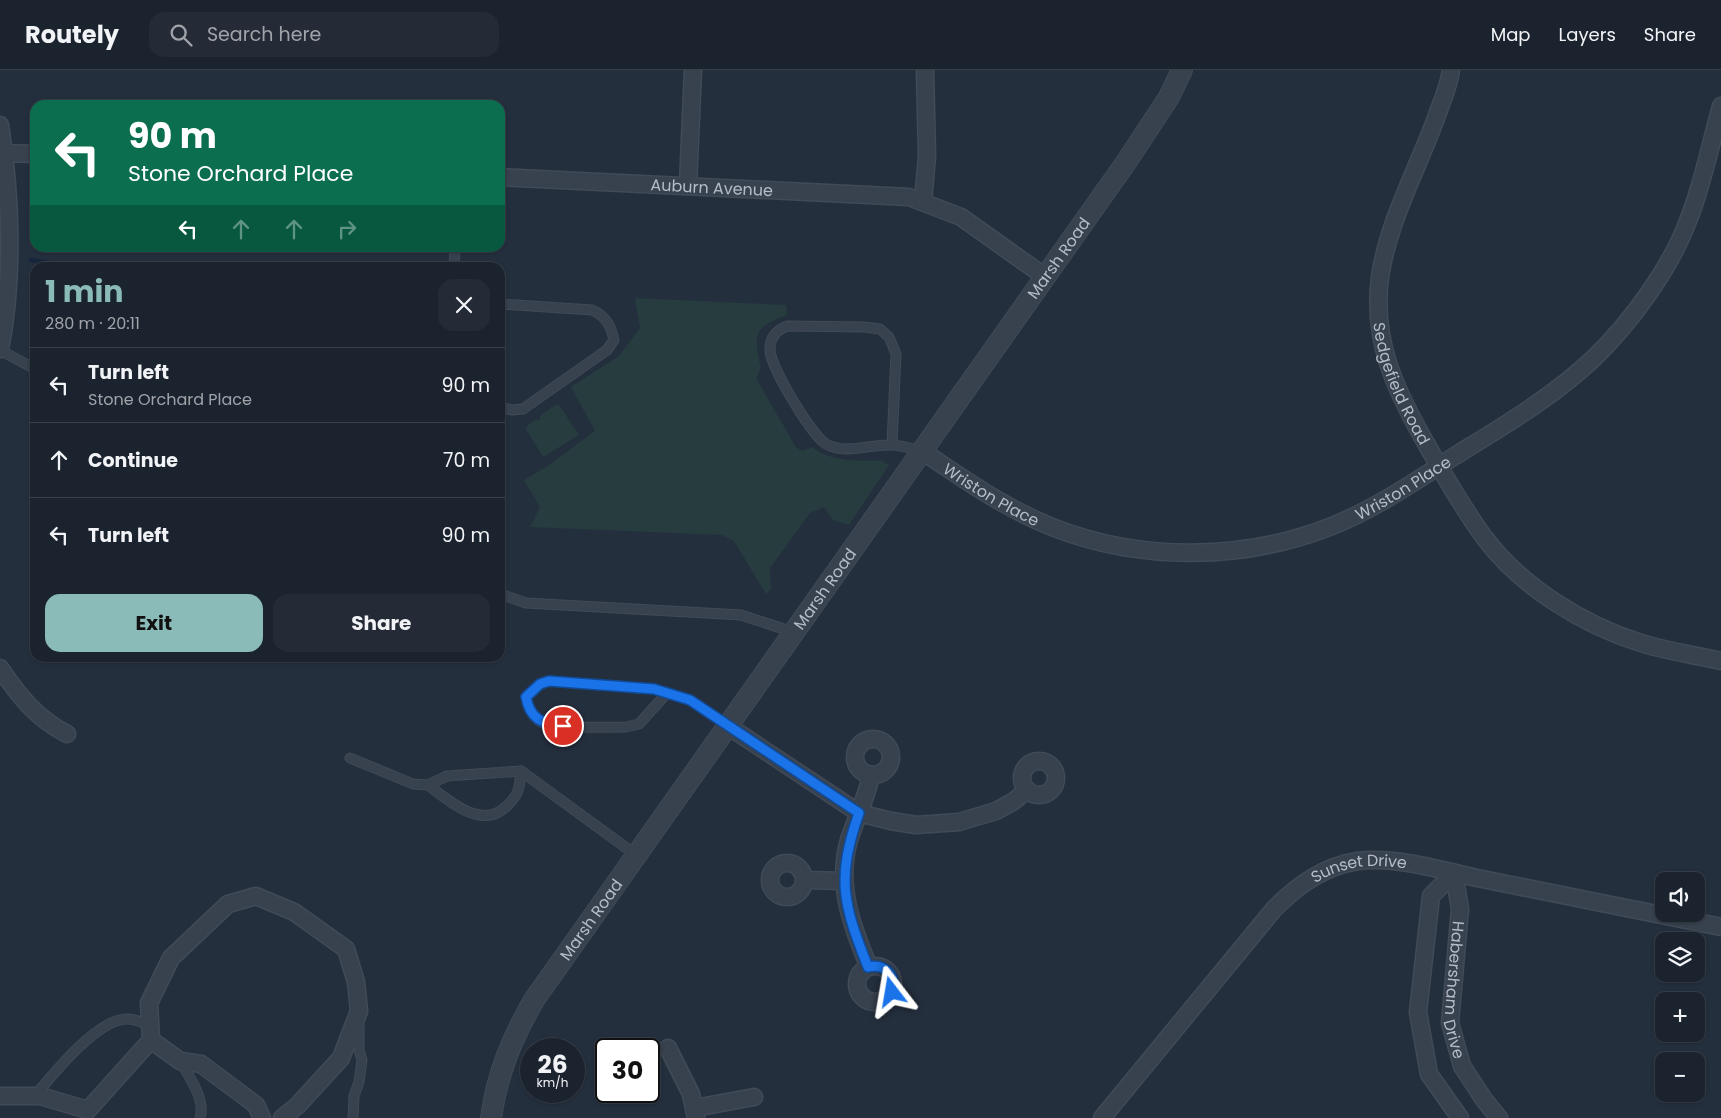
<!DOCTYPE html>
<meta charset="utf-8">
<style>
:root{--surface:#1b232e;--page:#242b36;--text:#f1f3f6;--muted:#a0a4aa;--line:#39404a;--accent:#8bbbb9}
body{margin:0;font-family:Poppins,sans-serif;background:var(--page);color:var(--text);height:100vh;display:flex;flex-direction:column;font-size:19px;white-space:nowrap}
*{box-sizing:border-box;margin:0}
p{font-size:16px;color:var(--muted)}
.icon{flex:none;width:28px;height:28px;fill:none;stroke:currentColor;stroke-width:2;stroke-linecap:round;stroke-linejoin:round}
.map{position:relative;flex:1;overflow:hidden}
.drawer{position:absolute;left:30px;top:192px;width:475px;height:400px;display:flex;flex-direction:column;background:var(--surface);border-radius:15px;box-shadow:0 1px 4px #0004,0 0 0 1px var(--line)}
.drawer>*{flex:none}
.guide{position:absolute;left:30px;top:30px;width:475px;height:152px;border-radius:15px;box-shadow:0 1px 4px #0004,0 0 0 1px var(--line);background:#0b6e4f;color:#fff;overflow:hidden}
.controls{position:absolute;left:1655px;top:802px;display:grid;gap:10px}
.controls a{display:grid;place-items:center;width:50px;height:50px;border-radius:10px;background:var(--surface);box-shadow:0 1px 4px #0004,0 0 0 1px var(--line);font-size:25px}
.speed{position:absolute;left:520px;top:968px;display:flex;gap:10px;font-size:25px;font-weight:700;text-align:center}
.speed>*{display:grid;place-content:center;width:65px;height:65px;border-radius:50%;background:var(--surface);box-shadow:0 1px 4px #0004,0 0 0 1px var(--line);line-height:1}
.speed small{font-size:12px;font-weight:400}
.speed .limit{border:2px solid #111;border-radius:8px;background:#fff;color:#111}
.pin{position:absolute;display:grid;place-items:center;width:42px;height:42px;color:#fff;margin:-21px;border:2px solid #fff;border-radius:50%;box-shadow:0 1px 5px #0007}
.me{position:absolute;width:55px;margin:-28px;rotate:346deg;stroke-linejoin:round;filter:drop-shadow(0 0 4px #0008)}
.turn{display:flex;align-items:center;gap:18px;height:105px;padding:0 15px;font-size:22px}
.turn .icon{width:65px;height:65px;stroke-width:2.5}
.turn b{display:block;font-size:35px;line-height:42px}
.lanes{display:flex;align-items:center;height:48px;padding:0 15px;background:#0003;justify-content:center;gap:25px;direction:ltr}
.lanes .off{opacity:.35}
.round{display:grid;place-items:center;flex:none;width:52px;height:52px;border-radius:15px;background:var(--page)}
.headline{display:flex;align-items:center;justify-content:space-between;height:85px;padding:0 15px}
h1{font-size:30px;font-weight:700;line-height:38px;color:var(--accent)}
.button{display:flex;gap:10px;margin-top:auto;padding:10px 15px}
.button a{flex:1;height:58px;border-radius:15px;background:var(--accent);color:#111;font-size:20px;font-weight:700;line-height:58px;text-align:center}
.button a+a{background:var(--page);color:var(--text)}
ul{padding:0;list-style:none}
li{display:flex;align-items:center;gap:15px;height:75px;padding:0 15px;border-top:1px solid var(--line)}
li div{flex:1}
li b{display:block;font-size:19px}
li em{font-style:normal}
header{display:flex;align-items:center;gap:30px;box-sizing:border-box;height:70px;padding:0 25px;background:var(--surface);border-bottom:1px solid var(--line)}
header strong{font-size:24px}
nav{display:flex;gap:28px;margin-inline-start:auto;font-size:18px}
.search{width:350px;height:45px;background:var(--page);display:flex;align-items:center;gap:12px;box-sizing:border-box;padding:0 18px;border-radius:15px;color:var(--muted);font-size:19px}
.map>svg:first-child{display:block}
.green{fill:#263c3f}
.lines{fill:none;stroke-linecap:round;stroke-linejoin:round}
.stream{stroke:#17263c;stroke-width:4.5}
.service-casing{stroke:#414a57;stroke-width:11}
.minor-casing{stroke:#414a57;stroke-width:19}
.tertiary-casing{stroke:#414a57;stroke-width:22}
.service{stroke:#38414e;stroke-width:9}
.minor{stroke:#38414e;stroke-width:16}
.tertiary{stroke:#38414e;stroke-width:20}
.route-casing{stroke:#114b97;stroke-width:12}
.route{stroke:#1a73e8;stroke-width:9}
.labels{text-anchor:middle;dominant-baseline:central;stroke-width:5;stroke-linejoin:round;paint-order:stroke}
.street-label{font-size:16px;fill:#b4bcc9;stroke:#1d2633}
</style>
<header>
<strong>Routely</strong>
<div class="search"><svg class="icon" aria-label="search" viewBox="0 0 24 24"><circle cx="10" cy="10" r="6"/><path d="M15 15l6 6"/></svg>Search here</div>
<nav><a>Map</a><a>Layers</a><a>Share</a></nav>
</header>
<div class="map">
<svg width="1721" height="1048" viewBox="0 0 1721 1048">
<rect width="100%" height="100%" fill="#242f3e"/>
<g class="green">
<path d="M635 228 786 235 787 245C754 257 753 265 761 298L756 308 796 377 802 381 812 377C833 393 858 390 883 391L889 395 849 455 833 450 824 437 810 443 770 498 771 519 766 524 734 471 722 465 530 457 540 437 524 410 546 397 595 361 571 317 619 286 640 258Z"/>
<path d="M555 335H559L579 365 543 387 526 359C533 347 535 353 540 349V346Z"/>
</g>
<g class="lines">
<path class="stream" d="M31 190 73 198"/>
<g class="service-casing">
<g id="service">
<path d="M454 198 455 178"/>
<path d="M500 234 592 240C606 246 611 256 614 270L607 280 523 339 512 340 500 337"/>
<path d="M0 280 35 299"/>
<path d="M892 374 896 284 889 267 880 259 864 257 787 256C777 260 770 267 770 279 769 295 812 366 826 374 846 385 870 374 891 375 901 375 912 379 921 381"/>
<path d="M500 524 526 533 741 545 793 562"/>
<path d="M667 623 639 654 626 657C608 657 561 659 546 654 534 651 528 638 526 627L540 614 549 611 654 619 690 630 728 656"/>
<path d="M350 688 413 714 428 715 447 706 521 701 636 785"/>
<path d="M428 715C449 731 482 761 507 736 520 723 519 719 521 701"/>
<path d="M180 991C189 1006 206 1030 200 1048"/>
<path d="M35 1026C53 1004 99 947 128 949 135 949 143 953 150 955"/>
<path d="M353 1048 354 1026 359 1012 362 990 359 980V955"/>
</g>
</g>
<g class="minor-casing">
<g id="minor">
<path id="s1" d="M1451 0C1449 17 1441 33 1436 48 1417 100 1388 152 1380 207 1372 270 1394 317 1424 370 1443 403 1461 436 1484 467 1520 516 1583 555 1641 573 1667 581 1694 585 1721 591"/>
<path d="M0 55C11 125 14 209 0 279"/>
<path d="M4 83 35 84"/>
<path id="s2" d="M500 107 909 127 961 147 1044 206"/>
<path d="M688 115 693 0"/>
<path d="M923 132 927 86 925 0"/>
<path id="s3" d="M922 381C963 409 1005 438 1052 457 1141 492 1244 491 1332 456 1377 438 1417 410 1458 384 1505 355 1554 326 1594 288 1631 252 1670 199 1688 151 1703 114 1710 75 1721 36"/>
<path d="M0 598C19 626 36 648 67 664"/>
<path d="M728 656 859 743 891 751 916 755 959 752 996 741 1014 731 1027 720"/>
<circle cx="873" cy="687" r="18"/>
<circle cx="1039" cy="708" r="17"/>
<circle cx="787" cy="810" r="17"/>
<path d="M1454 803 1431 826 1418 942 1429 1004 1460 1048"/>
<path id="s4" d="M1454 803 1460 839 1450 953 1462 996 1485 1031 1499 1048"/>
<path d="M805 810 844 811"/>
<circle cx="875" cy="914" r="18"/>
<path d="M869 897C852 857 836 815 849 770 856 748 867 727 871 705"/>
<path d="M668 978 691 1024 696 1048"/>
<path d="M0 1026H40L88 1040 151 970"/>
<path d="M695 1038 754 1027"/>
<path d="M262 1048 256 1035 201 994 180 991 151 970 149 933 171 888 228 834 256 826 294 842 346 879 356 912 359 941 341 988 298 1035 282 1048"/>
<path id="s5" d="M1102 1048 1274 839C1298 815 1324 796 1358 791 1398 786 1443 801 1482 809 1562 825 1641 841 1721 857"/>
</g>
</g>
<g class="tertiary-casing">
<g id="tertiary">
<path id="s6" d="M491 1048C497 1004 512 968 534 930L1127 91 1169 27 1182 0"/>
</g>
</g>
<use href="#service" class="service"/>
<use href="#minor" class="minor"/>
<use href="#tertiary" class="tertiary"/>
</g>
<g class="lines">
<g class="route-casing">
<path id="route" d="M563 656C542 654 530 649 526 627L540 614 549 611 654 619 690 630 859 743C836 809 843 834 868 897 885 893 897 906 892 922"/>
</g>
<use href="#route" class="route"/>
</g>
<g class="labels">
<g class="street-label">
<text stroke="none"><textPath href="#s2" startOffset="212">Auburn Avenue</textPath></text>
<text stroke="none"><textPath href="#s6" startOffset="1035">Marsh Road</textPath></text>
<text stroke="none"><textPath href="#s1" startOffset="330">Sedgefield Road</textPath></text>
<text stroke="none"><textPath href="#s3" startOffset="518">Wriston Place</textPath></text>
<text stroke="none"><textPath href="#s3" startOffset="82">Wriston Place</textPath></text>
<text stroke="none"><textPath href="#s6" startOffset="630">Marsh Road</textPath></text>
<text stroke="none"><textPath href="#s5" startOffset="369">Sunset Drive</textPath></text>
<text stroke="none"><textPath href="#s6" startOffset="225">Marsh Road</textPath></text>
<text stroke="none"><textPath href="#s4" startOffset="118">Habersham Drive</textPath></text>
</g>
</g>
</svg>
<div class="controls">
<a><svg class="icon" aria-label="sound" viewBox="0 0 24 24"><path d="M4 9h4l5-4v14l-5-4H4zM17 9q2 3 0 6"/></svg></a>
<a><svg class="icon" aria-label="layers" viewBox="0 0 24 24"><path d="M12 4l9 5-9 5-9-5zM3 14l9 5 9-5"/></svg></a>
<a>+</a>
<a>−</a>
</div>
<div class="speed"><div>26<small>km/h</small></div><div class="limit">30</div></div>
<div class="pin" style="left:563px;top:656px;background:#d93025"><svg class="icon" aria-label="arrive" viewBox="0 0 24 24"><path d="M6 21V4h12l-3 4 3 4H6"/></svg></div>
<svg class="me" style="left:892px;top:922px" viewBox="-20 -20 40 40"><path d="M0-17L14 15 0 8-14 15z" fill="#1a73e8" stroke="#fff" stroke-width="4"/></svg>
<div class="guide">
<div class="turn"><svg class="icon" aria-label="left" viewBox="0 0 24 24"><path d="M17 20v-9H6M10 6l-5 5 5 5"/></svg><div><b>90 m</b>Stone Orchard Place</div></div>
<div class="lanes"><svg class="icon" aria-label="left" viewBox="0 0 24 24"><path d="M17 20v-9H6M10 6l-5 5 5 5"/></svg><svg class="icon off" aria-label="ahead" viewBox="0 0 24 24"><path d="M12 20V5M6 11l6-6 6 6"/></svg><svg class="icon off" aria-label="ahead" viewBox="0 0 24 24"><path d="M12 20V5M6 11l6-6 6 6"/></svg><svg class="icon off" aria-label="right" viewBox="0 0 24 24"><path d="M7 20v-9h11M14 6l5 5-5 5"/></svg></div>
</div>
<section class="drawer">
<div class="headline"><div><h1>1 min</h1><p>280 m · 20:11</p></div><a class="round"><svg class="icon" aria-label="close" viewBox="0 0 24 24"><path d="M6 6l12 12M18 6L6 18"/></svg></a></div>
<ul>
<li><svg class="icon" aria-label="left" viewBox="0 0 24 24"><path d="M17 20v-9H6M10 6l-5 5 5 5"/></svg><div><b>Turn left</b><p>Stone Orchard Place</p></div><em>90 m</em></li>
<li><svg class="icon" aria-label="ahead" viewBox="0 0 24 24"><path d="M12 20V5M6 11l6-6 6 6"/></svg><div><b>Continue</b></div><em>70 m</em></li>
<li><svg class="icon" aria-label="left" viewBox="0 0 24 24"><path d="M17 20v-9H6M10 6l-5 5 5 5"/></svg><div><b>Turn left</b></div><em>90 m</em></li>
</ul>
<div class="button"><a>Exit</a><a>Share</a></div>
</section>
</div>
